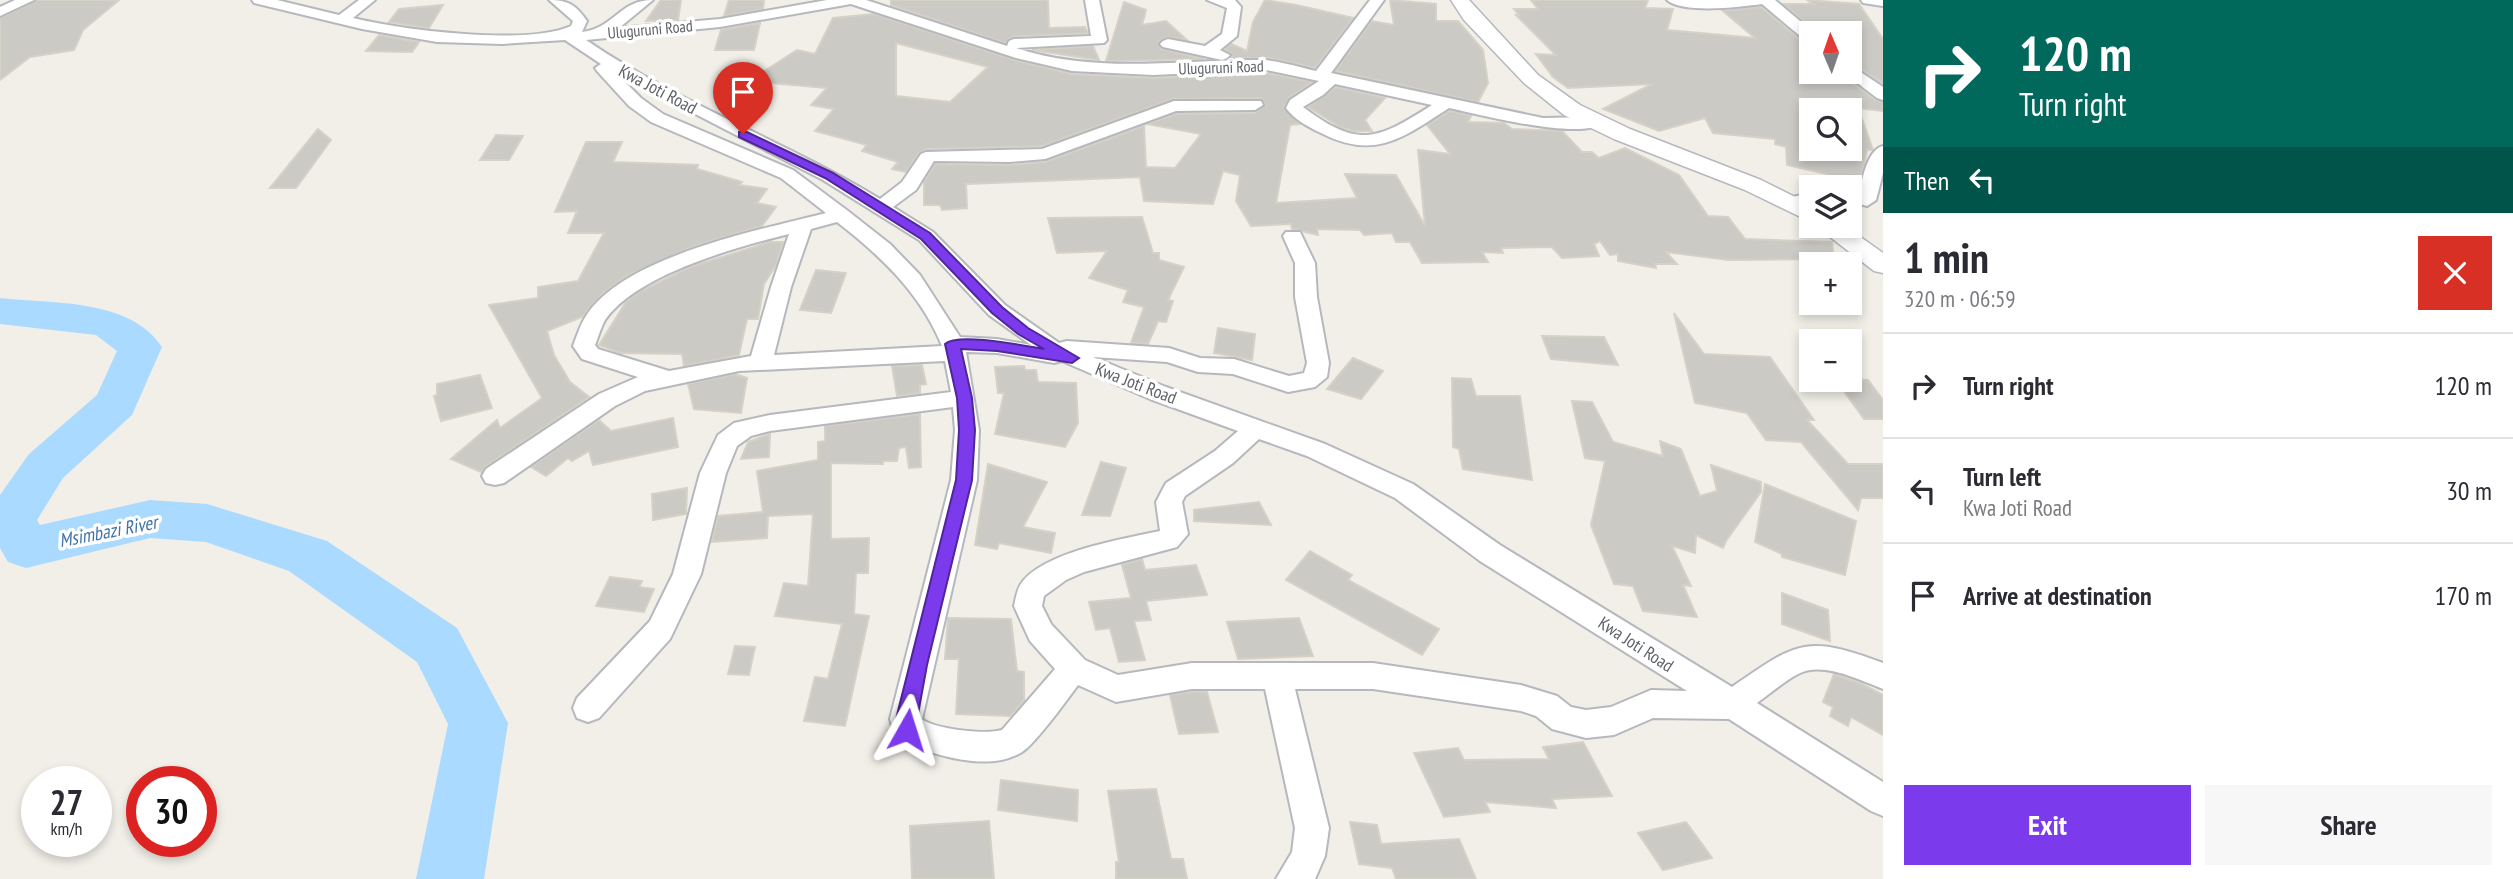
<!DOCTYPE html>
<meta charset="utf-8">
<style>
:root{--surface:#fff;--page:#f7f7f7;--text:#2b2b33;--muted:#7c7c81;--line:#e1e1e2;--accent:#7c3aed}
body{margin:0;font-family:"PT Sans Narrow",sans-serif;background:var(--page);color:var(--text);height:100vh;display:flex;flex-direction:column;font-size:26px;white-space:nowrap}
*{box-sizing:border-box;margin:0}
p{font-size:23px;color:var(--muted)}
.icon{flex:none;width:38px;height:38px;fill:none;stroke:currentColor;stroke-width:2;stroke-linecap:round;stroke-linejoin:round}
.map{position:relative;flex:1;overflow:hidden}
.details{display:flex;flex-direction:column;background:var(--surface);width:630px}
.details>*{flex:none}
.top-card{background:#00695c;color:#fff;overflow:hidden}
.needle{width:46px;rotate:358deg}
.fabs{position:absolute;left:1799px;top:21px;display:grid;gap:14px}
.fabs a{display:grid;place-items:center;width:63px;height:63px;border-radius:0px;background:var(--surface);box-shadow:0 4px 10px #0003;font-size:35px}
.speed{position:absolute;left:21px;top:766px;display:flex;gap:14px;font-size:35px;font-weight:700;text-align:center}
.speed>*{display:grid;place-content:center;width:91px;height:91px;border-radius:50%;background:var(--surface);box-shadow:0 4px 10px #0003;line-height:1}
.speed small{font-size:18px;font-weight:400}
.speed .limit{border:10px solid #d22;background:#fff;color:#111}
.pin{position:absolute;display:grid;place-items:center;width:60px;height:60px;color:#fff;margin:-72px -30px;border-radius:50% 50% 50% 0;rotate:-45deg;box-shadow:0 0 7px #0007}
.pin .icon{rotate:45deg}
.me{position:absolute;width:77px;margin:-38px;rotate:6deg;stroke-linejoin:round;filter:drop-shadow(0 0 5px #0008)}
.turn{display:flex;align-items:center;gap:24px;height:147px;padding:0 21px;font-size:32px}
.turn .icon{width:91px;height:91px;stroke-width:2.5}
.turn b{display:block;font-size:49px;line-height:60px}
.then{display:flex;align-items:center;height:66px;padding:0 21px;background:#0003;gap:14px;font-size:26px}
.round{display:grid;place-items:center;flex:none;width:74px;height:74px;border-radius:0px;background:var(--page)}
.headline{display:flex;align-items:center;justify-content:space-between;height:119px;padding:0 21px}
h1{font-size:42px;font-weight:700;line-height:52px}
.button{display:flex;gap:14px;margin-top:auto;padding:14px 21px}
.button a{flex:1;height:80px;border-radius:0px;background:var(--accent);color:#fff;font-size:28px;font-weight:700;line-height:80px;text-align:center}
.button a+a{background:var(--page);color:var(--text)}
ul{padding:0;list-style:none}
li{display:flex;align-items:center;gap:21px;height:105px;padding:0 21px;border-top:2px solid var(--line)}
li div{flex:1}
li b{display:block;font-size:26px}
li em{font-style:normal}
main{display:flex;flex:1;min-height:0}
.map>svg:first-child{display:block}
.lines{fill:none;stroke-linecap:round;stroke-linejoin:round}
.river{fill:#aadaff;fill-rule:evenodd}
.building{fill:#cccac5;stroke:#d6d1c6;stroke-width:2;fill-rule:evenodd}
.minor-casing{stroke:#b5b8bc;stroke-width:4}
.tertiary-casing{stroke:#b5b8bc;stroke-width:3}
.minor{fill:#fff;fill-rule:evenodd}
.tertiary{fill:#fff;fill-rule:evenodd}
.route{fill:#7c3aed;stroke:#51269a;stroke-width:2}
.labels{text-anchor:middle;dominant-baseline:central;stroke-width:7;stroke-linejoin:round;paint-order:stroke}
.far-street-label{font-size:16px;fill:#5f6368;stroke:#fff}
.street-label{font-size:18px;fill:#5f6368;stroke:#fff}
.water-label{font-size:19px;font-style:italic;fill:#4174aa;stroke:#fff}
</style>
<main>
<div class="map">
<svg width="1883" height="879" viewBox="0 0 1883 879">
<rect width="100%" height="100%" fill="#f1efe8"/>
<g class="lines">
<path class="river" d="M0 298C52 304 130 298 162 347L132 415 63 478 37 520 40 525 150 500 207 504 327 541 457 628 508 723 484 879H416L448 724 417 662 289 571 206 542 150 538 26 568 8 562 0 548V495L29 454 97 395 117 351 96 335 0 324Z"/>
</g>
<g class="building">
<path d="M36 0H119L83 30 74 50 30 57 0 80V18Z"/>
<path d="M661 0H681L678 20 646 21Z"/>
<path d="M729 0H764L763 9 724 16Z"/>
<path d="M891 0H1048L1049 28 1085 27 1088 33 1014 36 1005 43 891 5Z"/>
<path d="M1265 0 1296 5 1353 18 1315 68 1270 58H1231V53L1225 49 1231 44 1247 51 1253 22Z"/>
<path d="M1390 0 1436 4V21H1458L1483 50 1488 83 1478 102 1335 71 1372 21 1394 25Z"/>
<path d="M1531 0H1648L1645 8 1673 9 1667 30 1755 38 1723 11 1761 7 1804 43 1811 44V72H1842V75L1875 100 1883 102V111L1858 108 1873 150H1867L1856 202 1850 196V187H1841L1827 174 1787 165 1786 147 1775 144V139L1713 133 1705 118 1659 131 1603 109 1652 84 1568 88 1553 77 1536 54 1556 55 1516 15H1519L1514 9H1538ZM1811 110H1850V149H1811Z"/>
<path d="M1807 0 1859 4 1883 39V83L1850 62V33H1816L1784 4H1813Z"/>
<path d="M1124 2 1146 10 1142 25 1166 21 1187 40 1167 37 1158 42 1161 49 1204 59 1106 61Z"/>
<path d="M443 5 429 28 389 22 399 9Z"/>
<path d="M874 14 1015 60 1071 74 1153 78 1266 73 1312 82 1289 98 1284 107 1300 124 1290 125 1276 203 1357 198 1345 174 1396 175 1425 226 1418 150 1450 154 1427 125 1450 111 1471 116 1468 122 1504 123 1512 129 1562 131 1582 152H1592L1599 158 1625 148 1679 175 1708 216 1728 217 1745 239 1832 242 1834 259 1729 260 1666 252 1677 264H1655L1656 268 1618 261V254L1610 255 1600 241 1594 244 1599 256 1562 258 1552 247 1501 248 1503 253 1482 252 1488 262 1422 263 1410 242H1396L1392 233 1364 235 1360 230 1317 229 1318 235 1292 229 1291 224 1251 226 1236 201 1240 175 1223 171 1213 204 1144 201 1140 177 966 184 967 208 942 210 940 205H924V182L935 164 1009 165 1045 162 1144 126 1146 167 1175 168 1201 134 1147 124 1176 114 1255 113 1265 104 1261 98 1173 99 1042 146 926 149 919 153 906 172 892 169 898 162 862 151 867 145 815 131 834 109 811 105 827 88 749 81 797 50 815 54 833 18ZM896 43 988 67 950 102 896 96Z"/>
<path d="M760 23 754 50H715L721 30Z"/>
<path d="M379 35 419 42 412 52 366 51Z"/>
<path d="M1093 46 1099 60 1032 50Z"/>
<path d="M1336 87 1385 98 1365 120 1372 131H1354L1340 127 1308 107Z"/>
<path d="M318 129 331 140 296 188H270Z"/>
<path d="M496 135 523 136 509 160H480Z"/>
<path d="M586 142H622L613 162 698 165 697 169 742 182 739 185 767 189 757 203 776 207 762 226 695 246 629 275 603 293 582 317 547 331 554 355 570 382 589 397 485 467 481 472 451 459 497 420 500 428 542 398 489 305 538 298V287L578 281 604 233H568L577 211 555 212Z"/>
<path d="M1142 217 1153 253H1159V260L1184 267 1168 300 1173 301 1166 322 1158 321 1148 344 1131 343 1144 307 1123 302 1128 290 1089 278 1107 251 1057 253 1048 218Z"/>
<path d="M770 242H783L776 265 764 284 758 319H747L739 355 684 366 682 354 621 353 599 345 626 302 641 291 690 267Z"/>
<path d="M816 270 846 273 831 313 800 310Z"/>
<path d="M1674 313 1704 354 1770 357 1814 420H1807L1848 464H1883V498H1861L1858 510 1801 442 1766 440 1747 413 1695 403Z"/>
<path d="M1218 328 1255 334 1252 360 1214 353Z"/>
<path d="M1542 336 1604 337 1618 365 1551 359Z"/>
<path d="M1353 358 1383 371 1361 399 1327 389Z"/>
<path d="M922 365 926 384 920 385V393L897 396 892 366Z"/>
<path d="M1024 366 1025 370H1036L1038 382 1076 383 1078 423 1065 447 995 434 1004 393H998L995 367Z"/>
<path d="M735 374 747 378 741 413 694 409 688 384Z"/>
<path d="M480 375 492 408 441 421 434 396 437 395V384Z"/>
<path d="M1452 378 1471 379 1476 396H1520L1532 480 1463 469 1459 449 1453 447Z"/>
<path d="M1850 379 1868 380 1883 400V419H1864L1836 380Z"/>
<path d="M1572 401 1592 402 1613 442 1663 456 1660 441 1681 449 1700 496 1717 491 1711 465 1761 482V492L1726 541 1723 548 1696 535 1695 553 1672 546 1691 586 1683 585 1697 617 1643 611 1633 586 1614 584 1591 525 1605 461 1585 458Z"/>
<path d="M920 414 921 467 909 468 906 447 899 448 897 461H883V464L831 463V539L869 538 868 573H856L854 614 869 616 845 726 804 721 815 677 828 679 842 624 775 616 784 583 808 586 813 514 768 516 767 538 712 542 718 516 763 512 757 471 818 460V442L825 441V426Z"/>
<path d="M673 418 678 447 593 465 589 451 572 461 568 458 546 476 531 467 599 420 611 431Z"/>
<path d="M770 434 769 457 741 459 748 442Z"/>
<path d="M1101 462 1126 468 1110 516 1082 515Z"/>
<path d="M988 464 1047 482 1023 527 1055 533 1051 553 999 543 997 549 975 545Z"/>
<path d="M1765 484 1856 521 1845 575 1782 557V554L1755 542Z"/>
<path d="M687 488 686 514 653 520 652 494Z"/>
<path d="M1259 502 1271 525 1194 521V510Z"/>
<path d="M1310 551 1352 575 1348 580 1439 629 1422 655 1286 580Z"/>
<path d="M1142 559 1145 570 1196 565 1207 595 1146 601 1151 620 1134 621 1145 660 1119 662 1110 628 1096 630 1089 602 1131 598 1122 565Z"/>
<path d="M610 577 642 581 639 587 654 589 644 612 596 606Z"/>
<path d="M1782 593 1828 610 1830 641 1782 624Z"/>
<path d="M948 618 1011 619 1017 671 1024 672V700L1010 716 956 714 959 659H945Z"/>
<path d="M1299 618 1313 656 1238 659 1227 622Z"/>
<path d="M735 646 755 647 749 675 728 674Z"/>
<path d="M1834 674 1862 684 1883 695V735L1851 717 1848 726 1830 716 1833 707 1823 702Z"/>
<path d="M1192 692H1207L1218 732 1179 734 1170 695Z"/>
<path d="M1583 742 1612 796 1552 799 1556 808 1485 802 1490 812 1444 817 1414 753 1458 748 1464 760 1549 759 1543 747Z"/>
<path d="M1001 780 1078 790 1077 821 998 810Z"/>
<path d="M1156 789 1171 859H1183L1187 879H1116V862H1119L1108 791Z"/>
<path d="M989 821 994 879H912L910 826Z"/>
<path d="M1350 822 1377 825 1381 844 1459 839 1476 879H1396L1392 868 1359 864Z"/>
<path d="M1686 822 1712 858 1663 870 1638 833Z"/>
</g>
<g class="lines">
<g class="minor-casing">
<g id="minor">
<path d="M15 0H34L0 16V7Z"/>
<path d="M252 0H277L339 15 359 0H375L353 18C402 30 527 46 571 26L573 21 549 0C568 0 576 5 587 21L582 32C615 28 619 0 653 0L619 28 720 19 827 0H866L1007 46 1009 41 1014 39 1091 36 1085 0H1099L1107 40 1104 43 1016 48C1097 75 1180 59 1263 60 1280 61 1299 67 1316 71L1370 0H1384L1331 73 1543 118 1594 117 1603 122C1584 142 1477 114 1449 108 1404 137 1375 161 1321 133 1308 127 1294 119 1286 108L1290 100 1319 81 1266 70 1153 75 1072 71 1016 58 851 4 720 27 586 40C678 103 785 141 880 199L902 182 921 154 926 152 1042 149 1174 101H1261L1263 105 1255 110 1176 111 1045 159 1009 162 934 161 916 190 893 207 933 232 1005 305 1059 343 1067 341 1169 348 1200 358 1234 359 1289 376 1304 373 1307 363 1295 297V263L1283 236 1286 232H1300L1315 263 1317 297 1329 363 1327 377 1315 387 1288 392 1233 374 1198 372 1167 362 1093 357 1166 387 1325 444 1413 484 1500 545 1732 687C1797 642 1806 634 1883 663V689C1859 680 1823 661 1798 674 1784 681 1770 694 1757 703L1883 782V816L1871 811 1729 719 1653 718 1614 735 1586 738 1552 729 1536 716 1521 711 1373 689H1295L1329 828 1325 856 1315 879H1276L1292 852 1295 828 1265 689H1192L1116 702 1078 685C1067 700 1035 744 1022 752 986 774 931 753 896 740L890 719 951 480 955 430 953 407 770 431 751 436 737 446 726 473 701 574 670 639 599 718 588 722 577 718 573 708 577 698 650 621 673 574 700 473 718 435 734 423 770 415 951 392 945 361 739 371 645 391 615 406 504 483 495 485 486 483 482 476 486 469 599 394 638 377 582 359 573 346C577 336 580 325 586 316 624 256 760 230 826 213L781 178 651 122 629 106 597 71 595 68 601 64 565 40 502 44 437 42 362 29 254 3ZM616 73 823 180 919 240 989 315 1031 345 997 339 960 337 920 275 890 244 848 211 793 170 663 114 641 98ZM1335 84 1432 105C1377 140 1359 149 1303 107L1323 95ZM837 222C881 256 921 294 942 346L774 355 791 287 811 229ZM789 234 771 287 751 356 669 371 598 349 595 345C598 338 601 327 605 320 637 274 737 247 789 234ZM966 352 997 353 1054 363 1062 361 1150 399 1238 431 1215 451 1166 483 1156 502 1160 531C1123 539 1048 551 1023 581 1017 588 1016 597 1014 606L1030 641 1055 669 1002 730C985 735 934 729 922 719L977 480 979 430ZM1259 439 1307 456 1395 498 1480 561 1687 691 1651 690 1611 707 1586 710 1571 707 1557 696 1521 685 1373 663H1192L1118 675 1085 660 1051 624 1042 606 1044 596 1066 580 1084 572 1177 547 1188 534 1182 502 1185 496 1233 463Z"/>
<path d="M1207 0H1235L1241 7 1237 36 1220 50 1230 55 1227 58 1222 60 1163 47 1160 44 1163 41 1168 39 1205 46 1222 34 1227 8Z"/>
<path d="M1667 0H1775L1814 33H1811V42L1806 41 1762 4C1741 7 1683 14 1667 0Z"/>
<path d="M1861 0H1883V6L1863 3Z"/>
<path d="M1850 65 1883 87V100L1877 98 1844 73 1850 72Z"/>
<path d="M1883 146V173L1876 200 1867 206 1860 204 1858 200C1861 185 1866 150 1883 146Z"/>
<path d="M1811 193V205L1790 209 1781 203 1783 199Z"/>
</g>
</g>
<g class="tertiary-casing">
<g id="tertiary">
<path d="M1451 0H1469L1538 75 1580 105 1630 129 1761 180 1811 205V222L1745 190 1614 139 1564 115 1524 83 1464 20Z"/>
<path d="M1816 226H1845L1883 253V273L1874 271Z"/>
</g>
</g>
<use href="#minor" class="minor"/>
<use href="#tertiary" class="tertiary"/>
</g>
<path class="route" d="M739 132H747L833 173 930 233 1002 307 1028 328 1079 358 1072 363 997 351 961 349 972 398 975 430 972 480 927 665 914 736 907 739 900 736 896 719 956 480 959 430 957 398 945 344C958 332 1025 346 1044 349L1018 334 992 313 921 239 825 178 739 137Z"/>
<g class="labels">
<g class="far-street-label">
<text transform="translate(650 29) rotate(-5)">Uluguruni Road</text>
<text transform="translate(1221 67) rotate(-2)">Uluguruni Road</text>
</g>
<g class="street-label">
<text transform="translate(658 89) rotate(28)">Kwa Joti Road</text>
<text transform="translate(1136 383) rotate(21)">Kwa Joti Road</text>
<text transform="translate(1636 644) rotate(33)">Kwa Joti Road</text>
</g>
<g class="water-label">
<text transform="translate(108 531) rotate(-11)">Msimbazi River</text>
</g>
</g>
</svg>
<div class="fabs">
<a><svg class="needle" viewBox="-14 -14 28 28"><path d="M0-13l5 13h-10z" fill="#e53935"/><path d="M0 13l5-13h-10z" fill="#7c7c81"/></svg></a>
<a><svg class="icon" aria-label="search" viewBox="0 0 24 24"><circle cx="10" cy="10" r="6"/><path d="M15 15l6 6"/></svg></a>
<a><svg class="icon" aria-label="layers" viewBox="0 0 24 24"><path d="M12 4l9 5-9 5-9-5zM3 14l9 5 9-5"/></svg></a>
<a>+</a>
<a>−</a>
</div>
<div class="speed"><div>27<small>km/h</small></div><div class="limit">30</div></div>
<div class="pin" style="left:743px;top:134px;background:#d93025"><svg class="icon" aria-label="arrive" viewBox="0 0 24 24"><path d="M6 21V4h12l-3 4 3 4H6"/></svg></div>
<svg class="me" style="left:907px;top:730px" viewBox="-20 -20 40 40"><path d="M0-17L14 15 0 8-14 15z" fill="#7c3aed" stroke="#fff" stroke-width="4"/></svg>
</div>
<section class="details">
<div class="top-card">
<div class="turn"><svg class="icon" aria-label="right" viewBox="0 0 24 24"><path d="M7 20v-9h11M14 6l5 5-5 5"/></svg><div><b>120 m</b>Turn right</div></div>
<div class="then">Then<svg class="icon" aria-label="left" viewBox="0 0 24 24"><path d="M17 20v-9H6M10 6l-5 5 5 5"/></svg></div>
</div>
<div class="headline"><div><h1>1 min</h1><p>320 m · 06:59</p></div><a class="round" style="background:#d93025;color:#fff"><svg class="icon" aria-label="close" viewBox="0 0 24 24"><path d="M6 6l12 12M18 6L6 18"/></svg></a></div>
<ul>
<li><svg class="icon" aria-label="right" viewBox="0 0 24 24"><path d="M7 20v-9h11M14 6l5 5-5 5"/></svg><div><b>Turn right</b></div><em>120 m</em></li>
<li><svg class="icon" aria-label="left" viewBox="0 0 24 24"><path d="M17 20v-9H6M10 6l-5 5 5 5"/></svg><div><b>Turn left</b><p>Kwa Joti Road</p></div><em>30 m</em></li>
<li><svg class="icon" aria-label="arrive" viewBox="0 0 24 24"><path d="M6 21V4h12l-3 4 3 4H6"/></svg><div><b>Arrive at destination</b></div><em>170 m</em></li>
</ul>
<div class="button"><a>Exit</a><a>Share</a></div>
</section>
</main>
